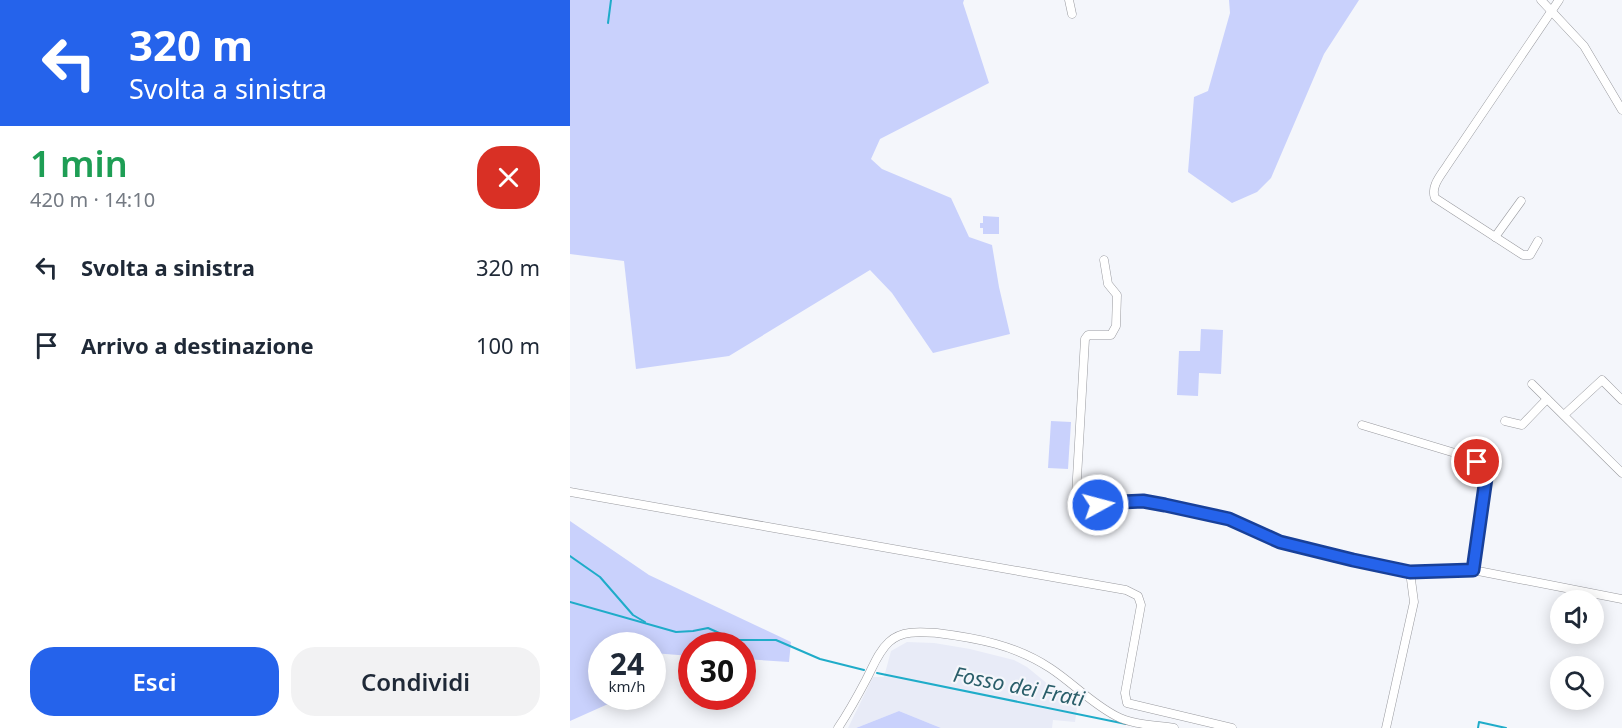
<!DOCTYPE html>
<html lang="it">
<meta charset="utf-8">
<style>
:root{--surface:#fff;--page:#f2f2f3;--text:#1f2937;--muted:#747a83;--accent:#2563eb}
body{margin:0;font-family:"Noto Sans",sans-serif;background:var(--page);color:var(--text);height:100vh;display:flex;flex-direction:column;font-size:22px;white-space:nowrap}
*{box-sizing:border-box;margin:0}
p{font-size:20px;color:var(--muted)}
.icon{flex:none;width:33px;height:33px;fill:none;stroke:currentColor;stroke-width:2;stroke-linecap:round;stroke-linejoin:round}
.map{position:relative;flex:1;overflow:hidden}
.side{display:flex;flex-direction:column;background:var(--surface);width:570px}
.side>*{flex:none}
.hud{background:#2563eb;color:#fff;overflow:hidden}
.controls{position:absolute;left:980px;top:590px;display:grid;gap:12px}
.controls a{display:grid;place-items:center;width:54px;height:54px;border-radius:50%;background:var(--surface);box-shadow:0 3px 15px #0003;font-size:30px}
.speed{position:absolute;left:18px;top:632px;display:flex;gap:12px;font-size:30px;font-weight:700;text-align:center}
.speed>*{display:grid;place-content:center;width:78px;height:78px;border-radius:50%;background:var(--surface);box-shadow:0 3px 15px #0003;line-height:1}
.speed small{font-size:15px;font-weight:400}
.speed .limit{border:9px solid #d22;background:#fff;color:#111}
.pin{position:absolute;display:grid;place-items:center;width:51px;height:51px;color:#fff;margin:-26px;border:3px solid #fff;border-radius:50%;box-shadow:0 2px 6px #0007}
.me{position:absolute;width:66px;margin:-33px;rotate:83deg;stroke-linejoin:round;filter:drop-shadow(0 0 4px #0008)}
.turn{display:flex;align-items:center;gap:21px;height:126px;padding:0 30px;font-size:27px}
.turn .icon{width:78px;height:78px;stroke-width:2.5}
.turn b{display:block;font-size:42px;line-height:51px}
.round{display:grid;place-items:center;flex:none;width:63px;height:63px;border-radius:24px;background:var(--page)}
.head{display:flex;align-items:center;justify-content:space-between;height:102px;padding:0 30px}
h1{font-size:36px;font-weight:600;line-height:45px;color:#1e9e55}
.action{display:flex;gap:12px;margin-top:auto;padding:12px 30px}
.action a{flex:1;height:69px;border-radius:24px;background:var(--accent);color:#fff;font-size:24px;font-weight:600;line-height:69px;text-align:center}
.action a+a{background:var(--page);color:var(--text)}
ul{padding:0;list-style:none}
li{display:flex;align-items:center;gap:18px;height:78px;padding:0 30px}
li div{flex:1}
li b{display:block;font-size:22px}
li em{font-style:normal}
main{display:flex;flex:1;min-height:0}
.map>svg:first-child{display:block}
.built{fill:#e8ebf7}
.green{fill:#c9d1fc}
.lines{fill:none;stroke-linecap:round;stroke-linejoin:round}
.stream{stroke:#1facc9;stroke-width:2}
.street-casing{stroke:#999a9f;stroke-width:9}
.street{stroke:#fff;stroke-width:8}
.route-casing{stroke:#184099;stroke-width:15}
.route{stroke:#2563eb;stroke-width:10}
.labels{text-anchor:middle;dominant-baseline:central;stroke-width:4.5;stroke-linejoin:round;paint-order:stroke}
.water-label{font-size:21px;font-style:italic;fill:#2a5e6a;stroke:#f4f6fb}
</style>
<main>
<section class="side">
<div class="hud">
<div class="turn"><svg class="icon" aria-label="left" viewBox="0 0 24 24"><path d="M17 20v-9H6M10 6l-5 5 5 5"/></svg><div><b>320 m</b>Svolta a sinistra</div></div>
</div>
<div class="head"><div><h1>1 min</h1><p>420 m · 14:10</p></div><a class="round" style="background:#d93025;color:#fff"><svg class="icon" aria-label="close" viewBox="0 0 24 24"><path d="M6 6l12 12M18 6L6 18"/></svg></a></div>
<ul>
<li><svg class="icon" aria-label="left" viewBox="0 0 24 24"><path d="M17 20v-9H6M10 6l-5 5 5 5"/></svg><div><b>Svolta a sinistra</b></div><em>320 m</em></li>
<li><svg class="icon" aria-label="arrive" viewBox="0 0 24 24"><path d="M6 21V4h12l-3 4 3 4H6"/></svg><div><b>Arrivo a destinazione</b></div><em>100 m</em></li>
</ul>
<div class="action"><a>Esci</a><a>Condividi</a></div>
</section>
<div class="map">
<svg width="1052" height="728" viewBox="0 0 1052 728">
<rect width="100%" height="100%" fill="#f4f6fb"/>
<path class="built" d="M337 642 364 643 400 649 444 660 457 667 507 708 505 722 483 720 482 728H371L329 711 286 728H278L303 677H314L321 651Z"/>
<g class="green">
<path d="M0 0H394L393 3 419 83 310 139 301 159 312 169 381 198 399 237 422 245 429 287 440 334 363 353 322 293 300 270 159 356 66 369 54 261 0 254Z"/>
<path d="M659 0H789L754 54 701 178 687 192 662 203 618 172 624 97 638 91 660 13Z"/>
<path d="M413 216 429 217V234H413V228H410V223H413Z"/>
<path d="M631 329 653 330 651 374 629 373 628 396 607 395 609 351H630Z"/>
<path d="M481 421 501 422 498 469 478 468Z"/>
<path d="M0 521 79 575 221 642 219 662 173 659 172 645H122L121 656 83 653 82 645H32V696H49L47 700 0 721Z"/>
<path d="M329 711 371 728H286Z"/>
</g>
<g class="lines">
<g class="stream">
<path d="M38 23 41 0"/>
<path d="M0 556 30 577 63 615 75 622"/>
<path d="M0 602 106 632 123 631 138 628 165 640H206L250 659 294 670"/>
<path d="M307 673 556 724"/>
<path d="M908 728 909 722 936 728"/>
</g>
<g class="street-casing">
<g id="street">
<path d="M499 0 502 14"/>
<path d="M971 0 1014 46 1052 110"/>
<path d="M925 237 951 201"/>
<path d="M968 241 960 255H953L865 198C860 186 872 174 878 164L989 0"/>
<path d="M534 260 538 284 547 295 546 326 541 335H518L515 339 506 495 509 503 514 505H528L551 502 573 501 595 505 659 519 710 542 783 560 840 572 903 570 1052 599"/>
<path d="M962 384 1052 473"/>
<path d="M994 415 1032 380 1052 400"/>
<path d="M935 421 952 425 977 399"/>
<path d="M792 425 885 453 915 466 917 471 903 570"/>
<path d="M0 492 556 590 568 596 571 605 555 693 557 703 662 728"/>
<path d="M268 728C278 713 287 697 296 680 303 667 308 652 319 642 332 630 351 632 367 633 407 638 445 645 480 668 503 683 521 703 546 716 563 725 586 725 604 728"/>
<path d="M816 728 844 602 840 572"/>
</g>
</g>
<use href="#street" class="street"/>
</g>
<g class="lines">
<g class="route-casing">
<path id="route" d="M528 505 551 502 573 501 595 505 659 519 710 542 783 560 840 572 903 570 917 471 915 466 907 462"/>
</g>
<use href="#route" class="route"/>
</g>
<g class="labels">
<g class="water-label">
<text transform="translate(449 686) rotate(11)">Fosso dei Frati</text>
</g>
</g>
</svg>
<div class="controls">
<a><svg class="icon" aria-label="sound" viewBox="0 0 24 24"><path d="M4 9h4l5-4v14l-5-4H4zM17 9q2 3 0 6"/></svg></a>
<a><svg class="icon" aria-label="search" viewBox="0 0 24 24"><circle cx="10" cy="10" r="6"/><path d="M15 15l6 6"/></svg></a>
</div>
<div class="speed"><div>24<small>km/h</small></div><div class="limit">30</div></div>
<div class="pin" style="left:907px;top:462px;background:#d93025"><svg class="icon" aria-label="arrive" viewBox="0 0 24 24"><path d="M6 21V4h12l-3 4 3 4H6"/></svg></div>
<svg class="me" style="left:528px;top:505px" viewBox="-20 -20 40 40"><circle r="17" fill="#2563eb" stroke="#fff" stroke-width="3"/><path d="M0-11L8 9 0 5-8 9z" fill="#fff"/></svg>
</div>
</main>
